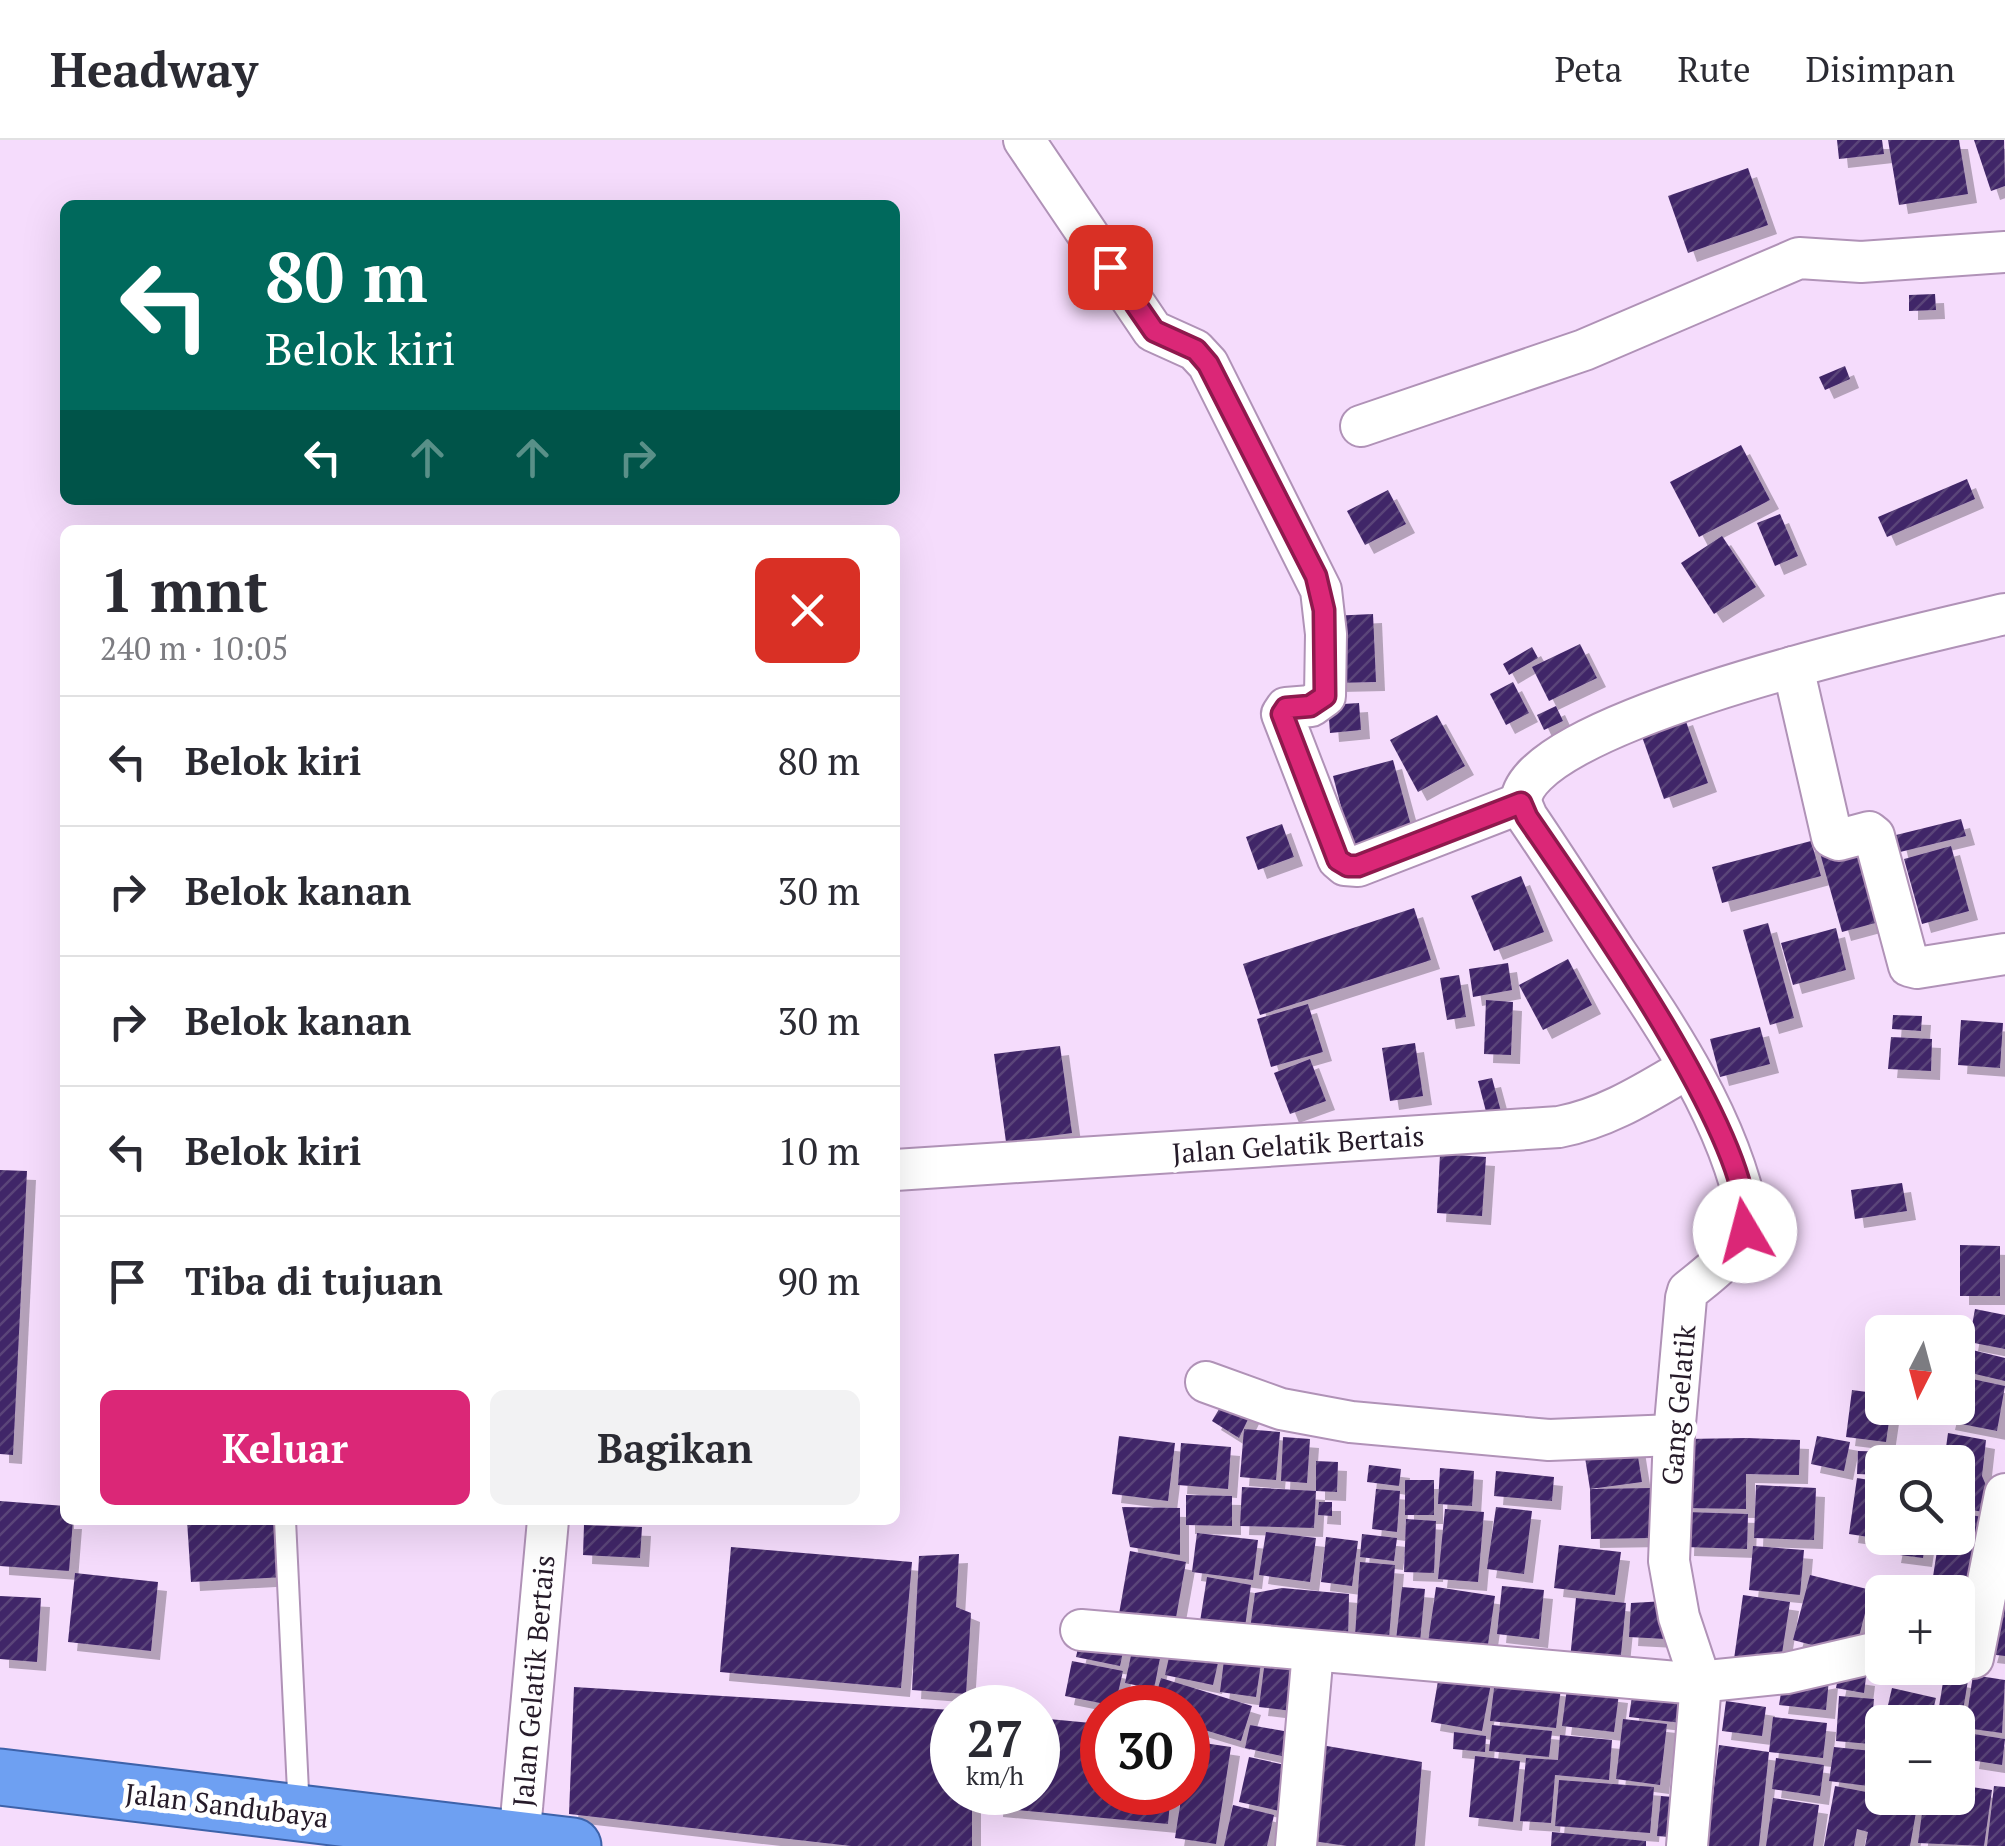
<!DOCTYPE html>
<html lang="id">
<meta charset="utf-8">
<style>
:root{--surface:#fff;--page:#f2f2f3;--text:#2b2b33;--muted:#7c7c81;--line:#e1e1e2;--accent:#db2777}
body{margin:0;font-family:"PT Serif",serif;background:var(--page);color:var(--text);height:100vh;display:flex;flex-direction:column;font-size:38px;white-space:nowrap}
*{box-sizing:border-box;margin:0}
p{font-size:32px;color:var(--muted)}
.icon{flex:none;width:55px;height:55px;fill:none;stroke:currentColor;stroke-width:2;stroke-linecap:round;stroke-linejoin:round}
.map{position:relative;flex:1;overflow:hidden}
.side{position:absolute;left:60px;top:385px;width:840px;height:1000px;display:flex;flex-direction:column;background:var(--surface);border-radius:15px;box-shadow:0 10px 40px #0002}
.side>*{flex:none}
.guide{position:absolute;left:60px;top:60px;width:840px;height:305px;border-radius:15px;box-shadow:0 10px 40px #0002;background:#00695c;color:#fff;overflow:hidden}
.needle{width:65px;rotate:186deg}
.controls{position:absolute;left:1865px;top:1175px;display:grid;gap:20px}
.controls a{display:grid;place-items:center;width:110px;height:110px;border-radius:15px;background:var(--surface);box-shadow:0 10px 40px #0002;font-size:50px}
.speed{position:absolute;left:930px;top:1545px;display:flex;gap:20px;font-size:50px;font-weight:700;text-align:center}
.speed>*{display:grid;place-content:center;width:130px;height:130px;border-radius:50%;background:var(--surface);box-shadow:0 10px 40px #0002;line-height:1}
.speed small{font-size:25px;font-weight:400}
.speed .limit{border:15px solid #d22;background:#fff;color:#111}
.pin{position:absolute;display:grid;place-items:center;width:85px;height:85px;color:#fff;margin:-42px;border-radius:20px;box-shadow:0 5px 15px #0006}
.me{position:absolute;width:110px;margin:-55px;rotate:352deg;stroke-linejoin:round;filter:drop-shadow(0 0 8px #0008)}
.turn{display:flex;align-items:center;gap:35px;height:210px;padding:0 40px;font-size:45px}
.turn .icon{width:130px;height:130px;stroke-width:2.5}
.turn b{display:block;font-size:70px;line-height:85px}
.lanes{display:flex;align-items:center;height:95px;padding:0 40px;background:#0003;justify-content:center;gap:50px;direction:ltr}
.lanes .off{opacity:.35}
.round{display:grid;place-items:center;flex:none;width:105px;height:105px;border-radius:15px;background:var(--page)}
.headline{display:flex;align-items:center;justify-content:space-between;height:170px;padding:0 40px}
h1{font-size:60px;font-weight:700;line-height:75px}
.button{display:flex;gap:20px;margin-top:auto;padding:20px 40px}
.button a{flex:1;height:115px;border-radius:15px;background:var(--accent);color:#fff;font-size:40px;font-weight:700;line-height:115px;text-align:center}
.button a+a{background:var(--page);color:var(--text)}
ul{padding:0;list-style:none}
li{display:flex;align-items:center;gap:30px;height:130px;padding:0 40px;border-top:2px solid var(--line)}
li div{flex:1}
li b{display:block;font-size:38px}
li em{font-style:normal}
header{display:flex;align-items:center;gap:60px;box-sizing:border-box;height:140px;padding:0 50px;background:var(--surface);border-bottom:2px solid var(--line)}
header strong{font-size:48px}
nav{display:flex;gap:55px;margin-inline-start:auto;font-size:35px}
.map>svg:first-child{display:block}
.building{fill:url(#building-hatch);filter:url(#shadow)}
.lines{fill:none;stroke-linecap:round;stroke-linejoin:round}
.service-casing{stroke:#b092b7;stroke-width:24}
.minor-casing{stroke:#b092b7;stroke-width:44}
.trunk-casing{stroke:#3d62aa;stroke-width:59}
.service{stroke:#fff;stroke-width:20}
.minor{stroke:#fff;stroke-width:40}
.trunk{stroke:#6ea0f2;stroke-width:55}
.route-casing{stroke:#8e194d;stroke-width:25}
.route{stroke:#db2777;stroke-width:18}
.labels{text-anchor:middle;dominant-baseline:central;stroke-width:10;stroke-linejoin:round;paint-order:stroke}
.street-label{font-size:28px;fill:#261b29;stroke:#fff}
</style>
<header>
<strong>Headway</strong>
<nav><a>Peta</a><a>Rute</a><a>Disimpan</a></nav>
</header>
<div class="map">
<svg width="2005" height="1706" viewBox="0 0 2005 1706">
<defs>
<pattern id="building-hatch" width="6" height="6" patternUnits="userSpaceOnUse" patternTransform="scale(2.5)"><rect width="6" height="6" fill="#412667"/><path d="M-1 1l2-2M0 6l6-6M5 7l2-2" fill="none" stroke="#5a4479"/></pattern>
<filter id="shadow"><feDropShadow dx="9" dy="9" stdDeviation="0" flood-color="#0004"/></filter>
</defs>
<rect width="100%" height="100%" fill="#f5dcfc"/>
<g class="building">
<path d="M1837 0H1882L1884 14 1839 19Z"/>
<path d="M1888 0H1959L1968 54 1899 65Z"/>
<path d="M1974 0H2004L2005 46 1991 51Z"/>
<path d="M1748 28 1768 85 1688 113 1668 56Z"/>
<path d="M1935 154 1936 170 1909 171V155Z"/>
<path d="M1845 226 1850 239 1825 250 1819 237Z"/>
<path d="M1741 305 1770 360 1699 397 1670 342Z"/>
<path d="M1967 339 1975 359 1887 397 1878 377Z"/>
<path d="M1388 350 1406 384 1365 405 1347 371Z"/>
<path d="M1780 374 1798 416 1775 426 1757 383Z"/>
<path d="M1722 396 1756 447 1714 474 1681 423Z"/>
<path d="M1373 474 1376 542 1333 543 1330 476Z"/>
<path d="M1580 504 1597 538 1549 561 1532 527Z"/>
<path d="M1532 507 1538 518 1509 535 1503 524Z"/>
<path d="M1513 542 1529 573 1506 585 1490 554Z"/>
<path d="M1359 563 1361 590 1330 593 1328 565Z"/>
<path d="M1556 566 1563 581 1544 590 1537 575Z"/>
<path d="M1437 575 1465 626 1418 652 1390 600Z"/>
<path d="M1684 576 1708 643 1664 659 1640 591Z"/>
<path d="M1393 620 1413 693 1352 709 1333 636Z"/>
<path d="M1961 679 1966 696 1900 712 1896 695Z"/>
<path d="M1282 684 1294 717 1258 730 1246 697Z"/>
<path d="M1811 701 1821 736 1722 763 1712 727Z"/>
<path d="M1857 703 1879 782 1842 792 1820 713Z"/>
<path d="M1951 706 1969 771 1922 784 1904 719Z"/>
<path d="M1521 736 1544 792 1494 811 1471 756Z"/>
<path d="M1414 768 1431 820 1260 875 1243 824Z"/>
<path d="M1768 783 1794 878 1770 885 1743 790Z"/>
<path d="M1836 788 1846 830 1793 845 1781 803Z"/>
<path d="M1568 819 1592 865 1543 890 1519 845Z"/>
<path d="M1508 823 1512 850 1473 857 1469 829Z"/>
<path d="M1459 835 1466 877 1447 880 1440 838Z"/>
<path d="M1486 860 1513 862 1511 915 1484 914Z"/>
<path d="M1308 864 1323 912 1271 927 1257 879Z"/>
<path d="M1893 875 1922 876 1921 891 1892 889Z"/>
<path d="M1961 880 2003 883 2000 928 1958 925Z"/>
<path d="M1760 887 1770 924 1720 937 1710 899Z"/>
<path d="M1891 897 1932 899 1931 931 1888 929Z"/>
<path d="M1415 903 1423 956 1390 961 1382 908Z"/>
<path d="M1060 906 1072 993 1006 1002 994 914Z"/>
<path d="M1310 919 1326 961 1290 974 1274 933Z"/>
<path d="M1492 938 1503 979 1489 983 1478 941Z"/>
<path d="M1440 1014 1486 1017 1482 1076 1437 1073Z"/>
<path d="M0 1030 27 1031 13 1315 0 1314Z"/>
<path d="M1902 1043 1907 1071 1855 1079 1851 1050Z"/>
<path d="M1960 1105 2000 1106V1156H1960Z"/>
<path d="M1975 1169 2005 1175V1209L1969 1202Z"/>
<path d="M1964 1208 2005 1218V1241L1958 1230Z"/>
<path d="M1958 1236 2005 1246 1997 1291 1946 1281 1949 1268H1958Z"/>
<path d="M1852 1250 1882 1254V1268H1891L1886 1302 1846 1297Z"/>
<path d="M1225 1259 1251 1273 1239 1298 1212 1281Z"/>
<path d="M1244 1289 1280 1292 1276 1340 1240 1337Z"/>
<path d="M1948 1293 1986 1300 1982 1336 1988 1350 1984 1372 1958 1368V1322H1944Z"/>
<path d="M1119 1296 1175 1303 1168 1361 1112 1354Z"/>
<path d="M1817 1296 1850 1302 1844 1331 1811 1324Z"/>
<path d="M1283 1297 1310 1299 1307 1343 1281 1341Z"/>
<path d="M1747 1298 1800 1300 1799 1335 1746 1334V1369L1684 1368 1685 1299Z"/>
<path d="M1181 1303 1231 1307 1228 1349 1178 1345Z"/>
<path d="M1636 1304 1642 1342 1590 1349 1584 1311Z"/>
<path d="M1903 1308 1935 1313 1933 1322H1900Z"/>
<path d="M1858 1311 1895 1312 1894 1322H1882V1335L1857 1334Z"/>
<path d="M1316 1321 1338 1322 1337 1352 1316 1351Z"/>
<path d="M1369 1325 1401 1329 1399 1346 1367 1342Z"/>
<path d="M1440 1328 1474 1331 1472 1366 1438 1364Z"/>
<path d="M1496 1331 1554 1337 1552 1361 1494 1356Z"/>
<path d="M1857 1338 1882 1342V1399L1849 1394Z"/>
<rect x="1405" y="1340" width="29" height="35"/>
<path d="M1756 1345 1816 1348 1814 1400 1754 1398Z"/>
<path d="M1242 1347 1316 1351 1314 1388 1240 1386Z"/>
<path d="M1652 1348 1653 1398 1591 1399 1590 1349Z"/>
<path d="M1376 1349 1400 1351 1397 1392 1372 1389Z"/>
<path d="M1186 1355 1232 1356V1386L1186 1385Z"/>
<path d="M0 1361 65 1366V1380H73L69 1431 0 1426Z"/>
<path d="M1319 1362H1332V1376L1318 1375Z"/>
<path d="M1122 1367 1180 1368V1415L1130 1407Z"/>
<path d="M1496 1367 1532 1371 1524 1434 1487 1429Z"/>
<path d="M1445 1369 1484 1372 1478 1442 1438 1439Z"/>
<path d="M1686 1372 1748 1374 1747 1409 1685 1407Z"/>
<path d="M1958 1373 1989 1378 1979 1450 1932 1443 1939 1398H1958Z"/>
<path d="M1406 1379 1436 1381 1434 1433 1404 1432Z"/>
<path d="M187 1380H282L285 1437 191 1442Z"/>
<path d="M584 1385 642 1387 640 1418 583 1415Z"/>
<path d="M1266 1392 1316 1398 1310 1442 1259 1435Z"/>
<path d="M1197 1393 1258 1400 1253 1440 1192 1432Z"/>
<path d="M1362 1394 1397 1398 1394 1421 1360 1417Z"/>
<path d="M1326 1397 1358 1401 1352 1446 1321 1442Z"/>
<path d="M1895 1398H1926L1923 1418 1892 1414Z"/>
<path d="M1559 1405 1621 1412 1615 1455 1554 1448Z"/>
<path d="M1753 1406 1804 1410 1800 1455 1749 1450Z"/>
<path d="M731 1407 912 1422 901 1548 720 1532Z"/>
<path d="M1130 1411 1186 1422 1175 1483 1119 1474Z"/>
<path d="M959 1414 956 1467 971 1473 966 1554 912 1550 919 1416Z"/>
<path d="M1360 1422 1395 1425 1389 1498 1355 1496Z"/>
<path d="M75 1433 158 1442 151 1511 68 1502Z"/>
<path d="M1810 1435 1871 1450 1854 1516 1793 1500Z"/>
<path d="M1207 1437 1251 1445 1244 1494 1199 1488Z"/>
<path d="M1502 1446 1544 1450 1539 1499 1497 1494Z"/>
<path d="M1402 1447 1425 1449 1419 1512 1395 1509Z"/>
<path d="M1436 1447 1495 1456 1486 1518 1427 1509Z"/>
<path d="M1282 1448 1349 1454 1348 1500 1250 1489 1255 1453Z"/>
<path d="M2005 1453V1516L1988 1514Z"/>
<path d="M1743 1455 1790 1462 1780 1526 1734 1519Z"/>
<path d="M0 1456 41 1458 37 1522 0 1519Z"/>
<path d="M1576 1458 1626 1463 1619 1535 1569 1530Z"/>
<path d="M1666 1461V1499L1629 1497 1631 1463Z"/>
<path d="M1081 1495 1125 1503 1120 1526 1076 1517Z"/>
<path d="M1134 1502 1162 1508 1154 1549 1125 1543Z"/>
<path d="M1172 1504 1220 1514 1213 1545 1165 1535Z"/>
<path d="M1225 1512 1262 1517 1256 1557 1220 1552Z"/>
<path d="M1265 1520 1306 1526 1300 1572 1259 1567Z"/>
<path d="M1072 1521 1123 1531 1115 1566 1065 1556Z"/>
<path d="M1440 1529 1492 1538 1482 1591 1431 1582Z"/>
<path d="M1839 1533 1866 1537 1864 1553 1836 1548Z"/>
<path d="M1973 1535 2005 1540 2002 1593 1965 1588Z"/>
<path d="M1944 1536 1968 1540 1961 1583 1937 1579Z"/>
<path d="M1161 1538 1252 1566 1241 1601 1188 1585V1568H1152Z"/>
<path d="M1829 1539 1826 1570 1779 1565 1782 1547Z"/>
<path d="M1495 1540 1561 1548 1556 1588 1490 1581Z"/>
<path d="M574 1547 952 1570V1652H972V1706H851L569 1674Z"/>
<path d="M1567 1548 1619 1554 1614 1592 1562 1586Z"/>
<path d="M1892 1548 1936 1558 1930 1582H1884Z"/>
<path d="M1632 1556 1694 1562 1691 1584 1629 1577Z"/>
<path d="M1839 1556 1874 1559 1870 1604 1836 1601Z"/>
<path d="M1726 1561 1766 1567 1762 1596 1722 1591Z"/>
<path d="M1773 1577 1827 1583 1823 1618 1769 1612Z"/>
<path d="M1038 1578 1102 1584V1652H1171L1168 1684 994 1668 995 1652H1038Z"/>
<path d="M1623 1579 1667 1584 1660 1645 1616 1639Z"/>
<path d="M1250 1585 1295 1593V1619L1245 1608Z"/>
<path d="M1492 1585 1552 1591 1549 1617 1489 1611Z"/>
<path d="M1454 1592 1486 1596 1485 1612 1453 1609Z"/>
<path d="M1958 1592 1969 1594 1965 1615 1958 1613Z"/>
<path d="M1974 1594 2005 1599 2002 1625 1970 1620Z"/>
<path d="M1560 1595 1612 1600 1609 1640 1555 1635 1551 1683 1520 1681 1526 1618 1558 1620Z"/>
<path d="M1190 1601 1231 1607 1216 1704 1175 1698 1182 1652H1188Z"/>
<path d="M1315 1604 1422 1622 1415 1706H1347L1306 1700Z"/>
<path d="M1719 1605 1769 1612 1759 1706H1707Z"/>
<path d="M1834 1607 1872 1611 1868 1646 1829 1641Z"/>
<path d="M1475 1616 1520 1621 1513 1682 1469 1677Z"/>
<path d="M1249 1617 1294 1627 1284 1672 1239 1662Z"/>
<path d="M1776 1618 1824 1625 1820 1656 1772 1649Z"/>
<path d="M1559 1640 1654 1647 1650 1693 1555 1686Z"/>
<path d="M1958 1645 1992 1650 1984 1706 1918 1703 1924 1658H1958Z"/>
<path d="M1835 1646 1882 1655V1658L1918 1661 1910 1706H1865L1868 1692 1857 1689 1854 1706H1824Z"/>
<path d="M1994 1646 2005 1647V1706H1987Z"/>
<path d="M1661 1656 1685 1658 1681 1698 1657 1696Z"/>
<path d="M1773 1658 1819 1665 1813 1706H1766Z"/>
<path d="M1233 1665 1274 1675 1267 1706H1224Z"/>
<path d="M1552 1692 1646 1701V1706H1551Z"/>
</g>
<g class="lines">
<g class="service-casing">
<path id="service" d="M285 1380 299 1672"/>
</g>
<g class="minor-casing">
<g id="minor">
<path d="M1024 0 1153 191 1195 210 1208 224 1321 450 1326 494 1325 556 1311 566 1286 568 1282 574 1338 719 1345 725 1358 726 1521 663"/>
<path d="M1361 286 1584 210 1799 118 1861 122 2005 112"/>
<path d="M1793 527 1832 697 1839 700 1869 692 1874 696 1909 826 1917 828 2005 814"/>
<path d="M1521 663 1527 677C1557 721 1586 767 1615 811 1669 891 1729 980 1748 1076 1741 1112 1715 1129 1688 1151L1686 1158 1674 1295 1669 1421 1679 1477 1701 1543 1687 1706"/>
<path d="M1521 663C1520 580 1930 492 2005 474"/>
<path d="M895 1030 1559 987C1607 978 1647 952 1688 928"/>
<path d="M1206 1242 1281 1269 1351 1282 1549 1300 1674 1295"/>
<path d="M1081 1490 1688 1543 1787 1533 1882 1511"/>
<path d="M1973 1518 2005 1354"/>
<path d="M519 1701 548 1380"/>
<path d="M1296 1706 1313 1511"/>
</g>
</g>
<g class="trunk-casing">
<path id="trunk" d="M0 1637 573 1706"/>
</g>
<use href="#service" class="service"/>
<use href="#minor" class="minor"/>
<use href="#trunk" class="trunk"/>
</g>
<g class="lines">
<g class="route-casing">
<path id="route" d="M1110 127 1154 191 1196 210 1208 224 1316 436 1324 470 1325 556 1310 566 1286 568 1282 574 1338 720 1348 726H1358L1521 663 1527 677C1579 753 1760 1007 1745 1091"/>
</g>
<use href="#route" class="route"/>
</g>
<g class="labels">
<g class="street-label">
<text transform="translate(1298 1004) rotate(-4)">Jalan Gelatik Bertais</text>
<text transform="translate(1678 1265) rotate(-85)">Gang Gelatik</text>
<text transform="translate(533 1541) rotate(-85)">Jalan Gelatik Bertais</text>
<text transform="translate(227 1665) rotate(7)">Jalan Sandubaya</text>
</g>
</g>
</svg>
<div class="controls">
<a><svg class="needle" viewBox="-14 -14 28 28"><path d="M0-13l5 13h-10z" fill="#e53935"/><path d="M0 13l5-13h-10z" fill="#7c7c81"/></svg></a>
<a><svg class="icon" aria-label="search" viewBox="0 0 24 24"><circle cx="10" cy="10" r="6"/><path d="M15 15l6 6"/></svg></a>
<a>+</a>
<a>−</a>
</div>
<div class="speed"><div>27<small>km/h</small></div><div class="limit">30</div></div>
<div class="pin" style="left:1110px;top:127px;background:#d93025"><svg class="icon" aria-label="arrive" viewBox="0 0 24 24"><path d="M6 21V4h12l-3 4 3 4H6"/></svg></div>
<svg class="me" style="left:1745px;top:1091px" viewBox="-20 -20 40 40"><circle r="19" fill="#fff"/><path d="M0-13L10 11 0 6-10 11z" fill="#db2777"/></svg>
<div class="guide">
<div class="turn"><svg class="icon" aria-label="left" viewBox="0 0 24 24"><path d="M17 20v-9H6M10 6l-5 5 5 5"/></svg><div><b>80 m</b>Belok kiri</div></div>
<div class="lanes"><svg class="icon" aria-label="left" viewBox="0 0 24 24"><path d="M17 20v-9H6M10 6l-5 5 5 5"/></svg><svg class="icon off" aria-label="ahead" viewBox="0 0 24 24"><path d="M12 20V5M6 11l6-6 6 6"/></svg><svg class="icon off" aria-label="ahead" viewBox="0 0 24 24"><path d="M12 20V5M6 11l6-6 6 6"/></svg><svg class="icon off" aria-label="right" viewBox="0 0 24 24"><path d="M7 20v-9h11M14 6l5 5-5 5"/></svg></div>
</div>
<section class="side">
<div class="headline"><div><h1>1 mnt</h1><p>240 m · 10:05</p></div><a class="round" style="background:#d93025;color:#fff"><svg class="icon" aria-label="close" viewBox="0 0 24 24"><path d="M6 6l12 12M18 6L6 18"/></svg></a></div>
<ul>
<li><svg class="icon" aria-label="left" viewBox="0 0 24 24"><path d="M17 20v-9H6M10 6l-5 5 5 5"/></svg><div><b>Belok kiri</b></div><em>80 m</em></li>
<li><svg class="icon" aria-label="right" viewBox="0 0 24 24"><path d="M7 20v-9h11M14 6l5 5-5 5"/></svg><div><b>Belok kanan</b></div><em>30 m</em></li>
<li><svg class="icon" aria-label="right" viewBox="0 0 24 24"><path d="M7 20v-9h11M14 6l5 5-5 5"/></svg><div><b>Belok kanan</b></div><em>30 m</em></li>
<li><svg class="icon" aria-label="left" viewBox="0 0 24 24"><path d="M17 20v-9H6M10 6l-5 5 5 5"/></svg><div><b>Belok kiri</b></div><em>10 m</em></li>
<li><svg class="icon" aria-label="arrive" viewBox="0 0 24 24"><path d="M6 21V4h12l-3 4 3 4H6"/></svg><div><b>Tiba di tujuan</b></div><em>90 m</em></li>
</ul>
<div class="button"><a>Keluar</a><a>Bagikan</a></div>
</section>
</div>
